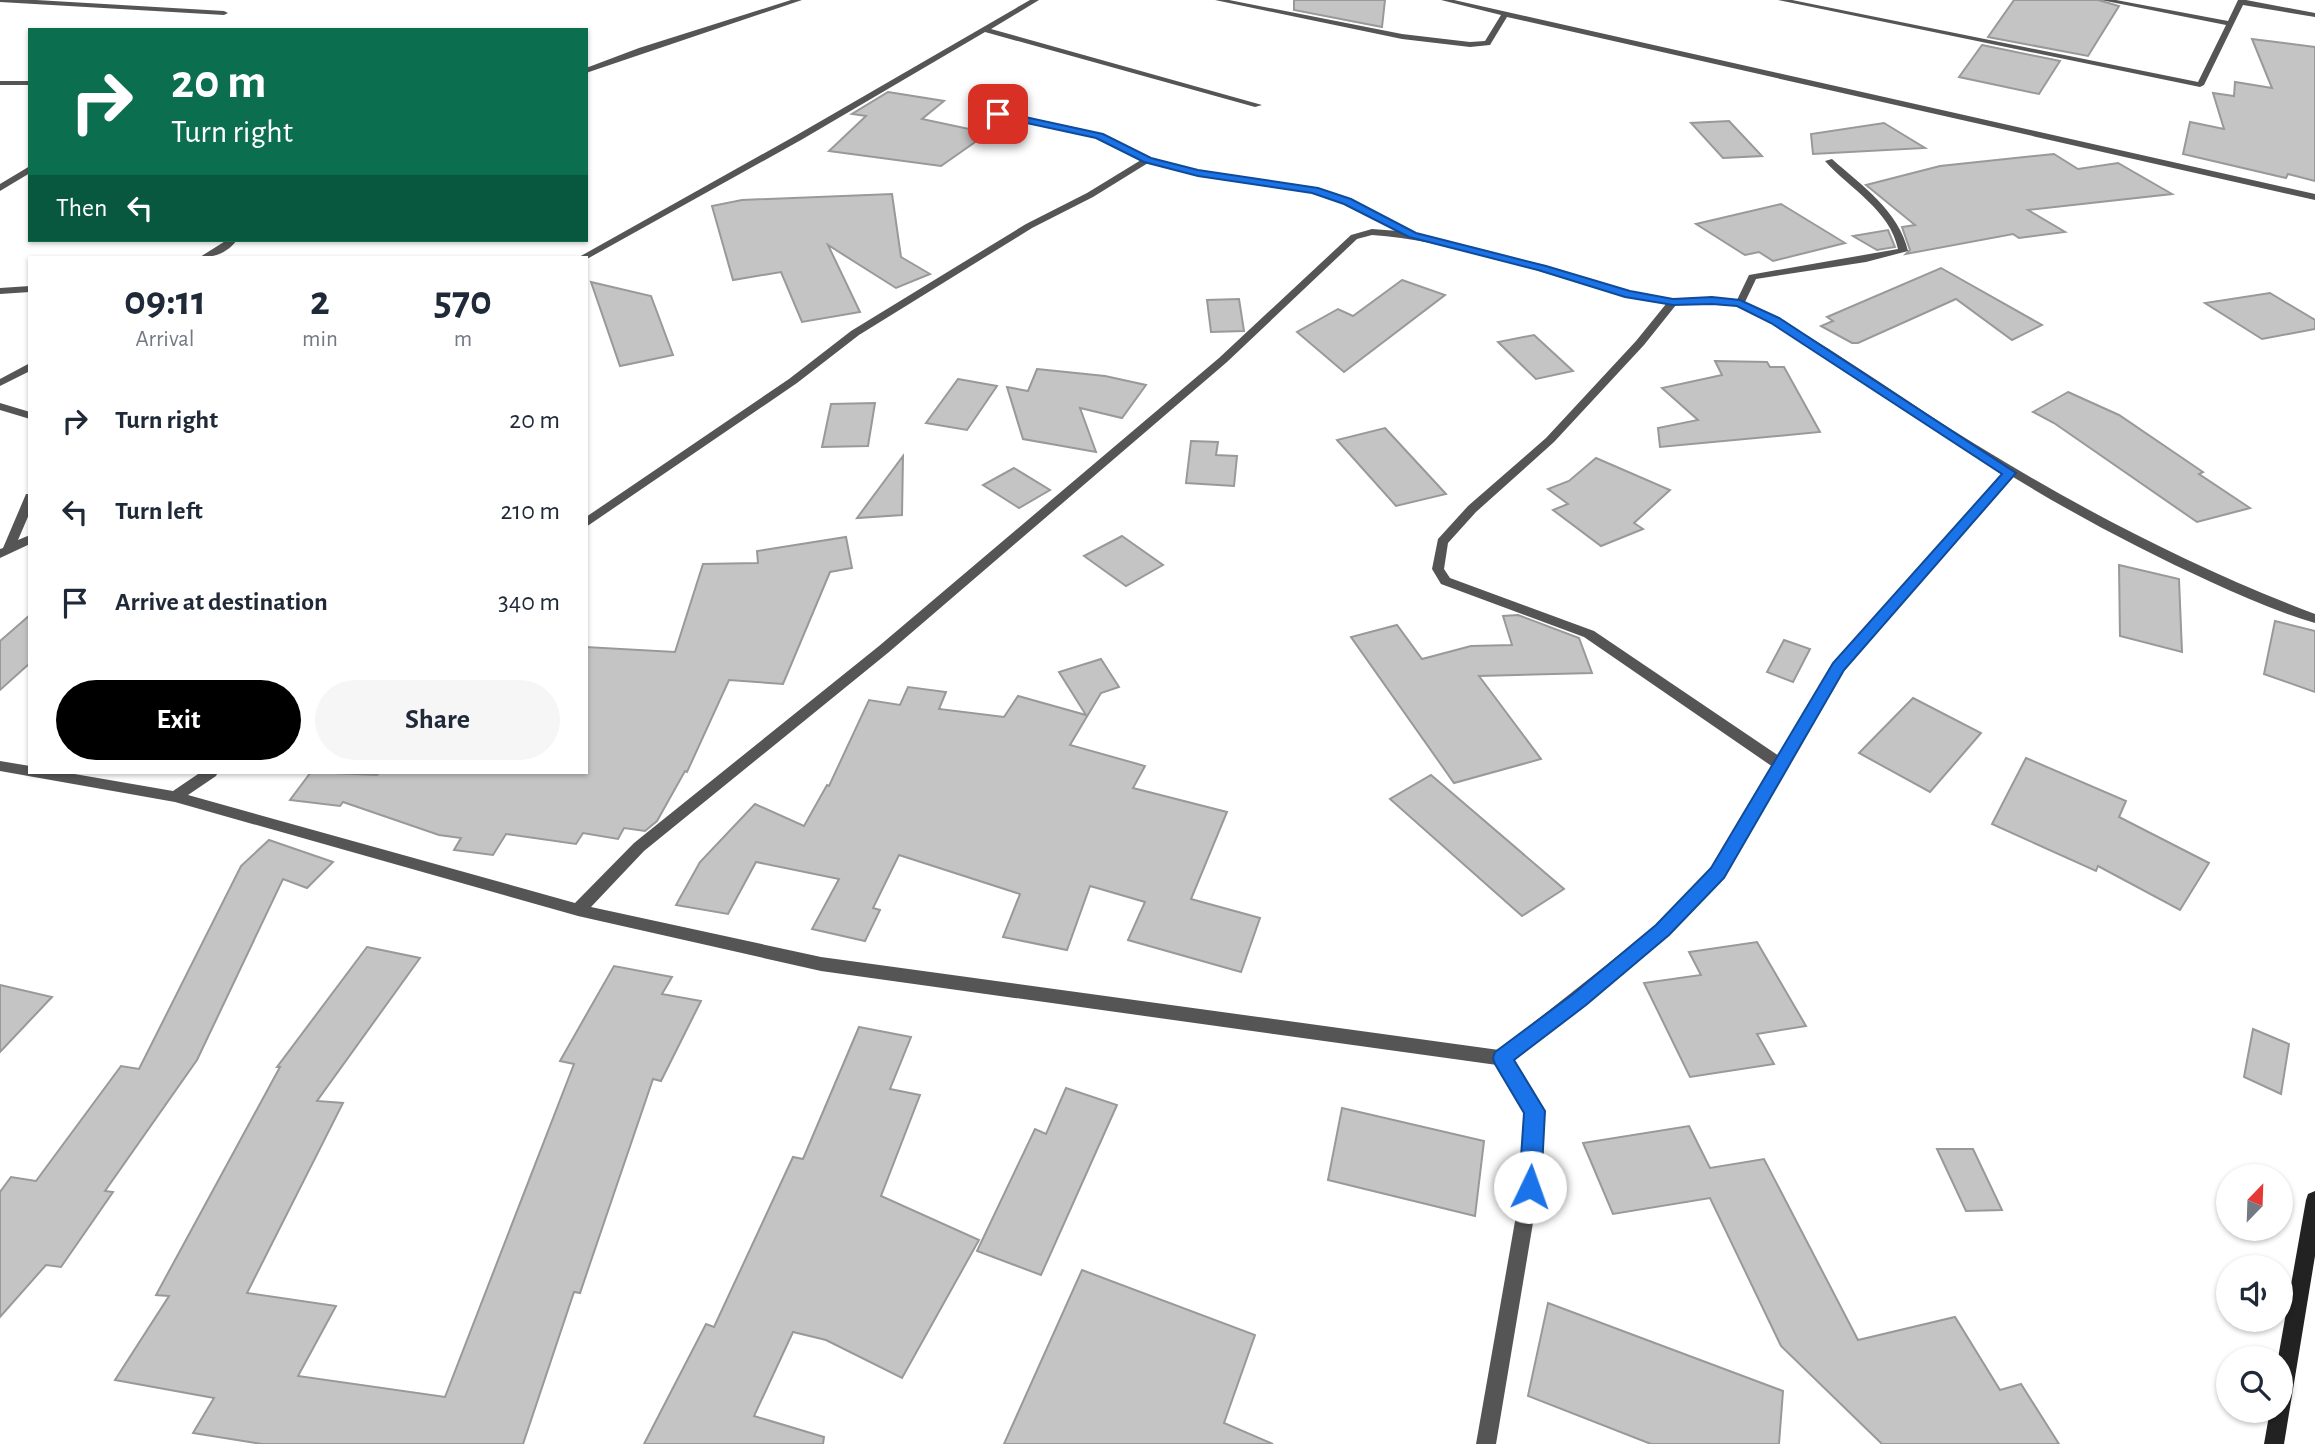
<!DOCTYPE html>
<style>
:root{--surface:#fff;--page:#f6f6f7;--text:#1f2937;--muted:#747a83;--accent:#000}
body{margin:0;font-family:"Alegreya Sans",sans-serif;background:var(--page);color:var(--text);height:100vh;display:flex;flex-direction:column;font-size:26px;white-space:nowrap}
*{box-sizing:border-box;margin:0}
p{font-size:23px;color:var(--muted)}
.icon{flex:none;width:38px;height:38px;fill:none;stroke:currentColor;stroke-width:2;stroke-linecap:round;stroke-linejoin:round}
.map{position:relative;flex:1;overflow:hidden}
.details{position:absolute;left:28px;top:256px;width:560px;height:518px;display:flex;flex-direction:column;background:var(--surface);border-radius:0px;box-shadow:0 2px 5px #0004}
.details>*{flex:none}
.top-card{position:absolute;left:28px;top:28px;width:560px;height:214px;border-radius:0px;box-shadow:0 2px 5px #0004;background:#0b6e4f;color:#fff;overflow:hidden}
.needle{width:46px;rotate:23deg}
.fabs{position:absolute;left:2216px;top:1164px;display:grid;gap:14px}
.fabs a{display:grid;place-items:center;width:77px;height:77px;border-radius:50%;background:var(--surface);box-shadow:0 2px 5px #0004;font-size:35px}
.pin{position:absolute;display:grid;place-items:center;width:60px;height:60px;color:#fff;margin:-30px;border-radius:14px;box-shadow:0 4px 10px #0006}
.me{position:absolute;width:77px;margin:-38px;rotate:3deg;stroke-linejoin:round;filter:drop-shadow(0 0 5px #0008)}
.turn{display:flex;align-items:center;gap:24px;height:147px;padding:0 28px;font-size:32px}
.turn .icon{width:91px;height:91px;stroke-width:2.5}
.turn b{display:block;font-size:49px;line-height:60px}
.then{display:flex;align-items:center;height:66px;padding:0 28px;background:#0003;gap:14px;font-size:26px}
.eta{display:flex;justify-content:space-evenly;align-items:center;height:119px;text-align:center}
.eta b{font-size:42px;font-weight:700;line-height:49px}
.primary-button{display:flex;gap:14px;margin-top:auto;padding:14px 28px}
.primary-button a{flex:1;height:80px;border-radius:42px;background:var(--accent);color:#fff;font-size:28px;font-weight:700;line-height:80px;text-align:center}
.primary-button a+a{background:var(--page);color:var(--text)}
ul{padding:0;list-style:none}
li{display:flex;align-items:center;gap:21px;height:91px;padding:0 28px}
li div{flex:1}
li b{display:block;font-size:26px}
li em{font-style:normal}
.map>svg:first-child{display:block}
.building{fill:#c4c4c4;stroke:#999;stroke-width:2}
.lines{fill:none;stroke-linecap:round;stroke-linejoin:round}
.minor{fill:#555;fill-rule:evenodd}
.secondary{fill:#222;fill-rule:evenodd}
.route{fill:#1a73e8;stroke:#114b97;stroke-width:2}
</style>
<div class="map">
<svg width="2315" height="1444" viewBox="0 0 2315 1444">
<rect width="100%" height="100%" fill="#fff"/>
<g class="building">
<path d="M1294 0H1385L1382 27 1294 10Z"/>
<path d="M2014 0H2098L2119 6 2088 56 1988 37Z"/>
<path d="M2252 39 2315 47V181L2288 174 2286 178 2183 154 2190 122 2224 129 2213 93 2234 96 2235 82 2272 88Z"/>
<path d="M1982 45 2060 61 2039 94 1959 77Z"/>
<path d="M888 92 944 101 922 119 988 133 941 166 829 151 866 116 852 114Z"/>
<path d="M1729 121 1762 156 1723 158 1691 123Z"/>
<path d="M1884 123 1925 148 1813 154 1811 134Z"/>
<path d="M2054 154 2078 169 2118 163 2172 194 2028 210 2065 232 2019 238 2013 234 1906 254 1910 250 1902 227 1915 225 1866 185 1940 166Z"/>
<path d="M892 194 901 257 930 274 896 288 828 245 860 312 802 322 781 272 733 280 712 206 742 200Z"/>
<path d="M1781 204 1845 243 1773 261 1759 252 1745 255 1696 224Z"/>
<path d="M1888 230 1895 247 1877 250 1853 236Z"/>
<path d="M1941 268 2042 325 2012 340 1956 299 1858 343H1852L1821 326 1833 321 1827 317Z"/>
<path d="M1402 280 1445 295 1344 372 1297 332 1338 309 1353 316Z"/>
<path d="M591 282 651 296 673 355 620 366Z"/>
<path d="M2270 293 2315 320V329L2262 339 2205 303Z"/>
<path d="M1239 299 1244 331 1211 332 1207 300Z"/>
<path d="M1534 335 1573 371 1536 379 1498 342Z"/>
<path d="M1715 361 1767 362 1770 367H1784L1820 432 1660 447 1658 428 1698 420 1662 388 1722 375Z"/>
<path d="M1037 369 1105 376 1146 385 1122 418 1080 408 1096 452 1023 439 1007 387 1028 391Z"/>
<path d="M958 379 997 386 967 430 926 423Z"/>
<path d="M2068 392 2119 415 2203 472 2199 474 2250 508 2197 522 2054 423 2033 412Z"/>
<path d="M875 403 868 446 822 447 831 404Z"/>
<path d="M1385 428 1446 494 1396 506 1337 440Z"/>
<path d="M1191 441 1218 442 1216 455 1237 456 1234 486 1186 483Z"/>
<path d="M903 456 902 515 857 518Z"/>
<path d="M1596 458 1670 490 1634 523 1643 529 1601 546 1553 510 1568 504 1548 489 1569 481Z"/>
<path d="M1014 468 1050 490 1019 508 983 485Z"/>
<path d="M1122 536 1163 565 1126 586 1084 556Z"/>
<path d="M846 537 852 568 830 572 783 684 729 680 687 772 685 771 657 821 645 831 624 828 618 839 583 833 576 844 506 834 493 855 454 850 461 838 439 835 343 802 340 806 290 800 311 772 377 775 380 772H586V647L675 652 703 564 758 563 757 551Z"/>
<path d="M2119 565 2179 579 2182 652 2120 636Z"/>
<path d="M30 615V663L0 690V641Z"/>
<path d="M1518 615 1579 638 1592 673 1479 676 1541 759 1454 783 1351 637 1397 625 1422 659 1471 646 1512 645 1503 616Z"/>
<path d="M2275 621 2315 631V692L2264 674Z"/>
<path d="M1784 640 1810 649 1793 682 1767 672Z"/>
<path d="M1101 659 1119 687 1101 693 1070 745 1145 766 1133 788 1227 812 1191 899 1260 918 1241 972 1128 940 1145 902 1090 886 1067 950 1003 937 1020 894 899 855 873 908 880 910 865 941 812 929 839 879 756 862 728 914 676 905 700 862 755 804 804 826 827 785 829 786 869 700 900 705 908 687 946 692 939 709 1004 717 1018 696 1086 715 1059 672Z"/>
<path d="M1913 698 1981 733 1930 792 1859 753Z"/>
<path d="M2026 758 2126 801 2119 817 2209 863 2180 910 2098 866 2096 871 1992 824Z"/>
<path d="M1431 775 1564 889 1522 916 1390 799Z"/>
<path d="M269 840 333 862 307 888 283 879 197 1060 105 1191 113 1192 61 1267 46 1265 0 1317V1192L11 1177 36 1181 121 1066 139 1069 241 866Z"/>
<path d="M1757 942 1806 1026 1757 1034 1774 1064 1690 1077 1644 983 1701 975 1689 952Z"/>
<path d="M367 947 420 958 317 1101 343 1103 247 1293 336 1306 298 1376 445 1397 574 1064 560 1061 614 966 672 977 662 994 701 1001 661 1081 653 1079 580 1293 574 1292 523 1444H262L193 1433 214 1398 115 1380 169 1296 156 1295 280 1067H277Z"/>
<path d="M0 985 52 997 0 1052Z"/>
<path d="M859 1027 911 1037 890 1089 920 1095 881 1196 979 1240 902 1378 826 1340 793 1332 754 1416 824 1437 823 1444H644L706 1324 714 1327 793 1157 803 1159Z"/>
<path d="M2253 1029 2289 1044 2281 1094 2244 1077Z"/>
<path d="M1066 1088 1117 1105 1041 1275 977 1251 1035 1129 1046 1134Z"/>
<path d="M1342 1108 1484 1141 1475 1216 1328 1180Z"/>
<path d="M1689 1126 1710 1168 1764 1159 1858 1340 1955 1317 2000 1390 2021 1384 2059 1444H1882L1781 1346 1710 1198 1613 1214 1583 1143Z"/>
<path d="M1937 1149H1973L2002 1210 1966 1211Z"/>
<path d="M1082 1270 1255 1335 1224 1423 1273 1444H1004Z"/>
<path d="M1548 1303 1783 1391 1779 1444H1651L1528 1396Z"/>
</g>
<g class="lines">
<g class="minor">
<path d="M0 0H36L224 11 228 13 224 15 0 2Z"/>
<path d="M791 0H802L586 73V68L639 48Z"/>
<path d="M1030 0H1039L991 29 1262 105 1255 107 985 32 801 140 587 259 579 257 795 136Z"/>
<path d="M1215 0H1229L1402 34 1470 42 1485 41 1501 15 1441 0H1454L2315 194V200L1507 17 1490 45 1470 47 1402 39Z"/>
<path d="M1778 0H1792L2198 82 2226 25 2101 0H2116L2228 21 2238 0H2246L2315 13V17L2243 5 2204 85 2200 87Z"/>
<rect x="0" y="81" width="30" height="4"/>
<path d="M974 107 1102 134 1150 158 1198 170 1317 188 1351 200 1412 232 1545 266 1630 291 1673 299 1712 297 1737 300 1749 275 1898 249C1890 210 1850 189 1825 161L1832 159C1861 185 1899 211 1908 251L1866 262 1756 279 1745 302C1825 340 1899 398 1975 444 2084 511 2196 569 2315 614V623C2280 613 2244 597 2211 582 2143 551 2077 516 2013 477L1843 670 1723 877 1669 935 1513 1060 1543 1111 1539 1187 1496 1444H1476L1521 1187 1525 1112 1497 1065 821 971 578 916 175 802 0 771V761L30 766V772H63L173 791 201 772H218L216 776 188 795 575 903 634 843 879 646 1219 358 1351 235 1372 229 1398 231 1345 204 1312 192 1198 176 1148 163 1093 197 1032 228 859 335 797 383 586 527V517L789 379 851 331 1026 224 1087 193 1141 160 1096 138 971 111 970 109ZM1372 235C1473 242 1567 286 1666 304L1636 341 1546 438 1468 506 1438 539 1432 569 1441 584 1584 637 1773 767 1713 869 1657 925 1499 1050 821 957 591 907 644 851 889 652 1227 362 1357 239ZM1712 303 1738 306 1771 322 2005 472 1833 664 1779 756 1594 631 1450 578 1444 569 1448 543 1476 512 1554 442 1644 345 1676 305Z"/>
<path d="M30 166V173L0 191V184Z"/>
<path d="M227 240H237C228 252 215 258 200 257Z"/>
<path d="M30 286V292L0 294V288Z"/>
<path d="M30 363V371L0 386V379Z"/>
<path d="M0 403 30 412V419L0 410Z"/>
<path d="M26 494H30V512L18 540 30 535V544L0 558V549L3 548Z"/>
</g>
<path class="secondary" d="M2315 1191V1256L2284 1444H2264L2270 1410H2280V1358H2278L2306 1200 2308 1194Z"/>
</g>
<path class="route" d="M998 111 1103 134 1151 158 1198 170 1318 188 1351 199 1416 233 1546 266 1630 291 1673 299 1712 297 1740 300 1779 318 2016 473 1844 670 1724 878 1669 935 1586 1005 1514 1060 1545 1111 1541 1187 1537 1194 1530 1197 1523 1194 1519 1187 1524 1113 1495 1064 1493 1058 1495 1052 1573 994 1656 925 1711 868 1833 663 2002 474 1771 323 1737 306 1712 304 1673 305 1625 297 1538 270 1409 237 1344 204 1312 193 1198 176 1144 162 1096 138 994 116V112Z"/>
</svg>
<div class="fabs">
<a><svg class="needle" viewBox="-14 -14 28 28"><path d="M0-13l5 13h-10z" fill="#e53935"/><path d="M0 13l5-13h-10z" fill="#747a83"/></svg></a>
<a><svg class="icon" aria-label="sound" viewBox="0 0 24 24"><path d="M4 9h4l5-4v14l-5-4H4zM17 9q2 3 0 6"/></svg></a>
<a><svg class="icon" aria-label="search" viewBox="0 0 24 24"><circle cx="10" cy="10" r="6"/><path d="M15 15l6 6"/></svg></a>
</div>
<div class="pin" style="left:998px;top:114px;background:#d93025"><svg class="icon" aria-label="arrive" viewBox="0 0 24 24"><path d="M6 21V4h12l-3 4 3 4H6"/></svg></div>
<svg class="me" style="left:1530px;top:1187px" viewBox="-20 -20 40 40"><circle r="19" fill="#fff"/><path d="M0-13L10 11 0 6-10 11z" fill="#1a73e8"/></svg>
<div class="top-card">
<div class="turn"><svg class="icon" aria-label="right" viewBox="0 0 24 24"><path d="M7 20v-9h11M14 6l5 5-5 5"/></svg><div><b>20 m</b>Turn right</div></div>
<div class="then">Then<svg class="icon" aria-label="left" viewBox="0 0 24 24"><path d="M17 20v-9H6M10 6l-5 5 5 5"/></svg></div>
</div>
<section class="details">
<div class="eta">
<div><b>09:11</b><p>Arrival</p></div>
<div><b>2</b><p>min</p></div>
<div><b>570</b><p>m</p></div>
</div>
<ul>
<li><svg class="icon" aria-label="right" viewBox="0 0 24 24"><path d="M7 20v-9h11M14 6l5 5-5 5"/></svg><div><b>Turn right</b></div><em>20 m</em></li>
<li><svg class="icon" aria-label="left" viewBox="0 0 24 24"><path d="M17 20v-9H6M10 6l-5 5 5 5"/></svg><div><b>Turn left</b></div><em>210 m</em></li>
<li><svg class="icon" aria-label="arrive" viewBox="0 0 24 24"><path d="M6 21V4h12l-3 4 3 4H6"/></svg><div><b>Arrive at destination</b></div><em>340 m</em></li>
</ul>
<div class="primary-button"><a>Exit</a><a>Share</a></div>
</section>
</div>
